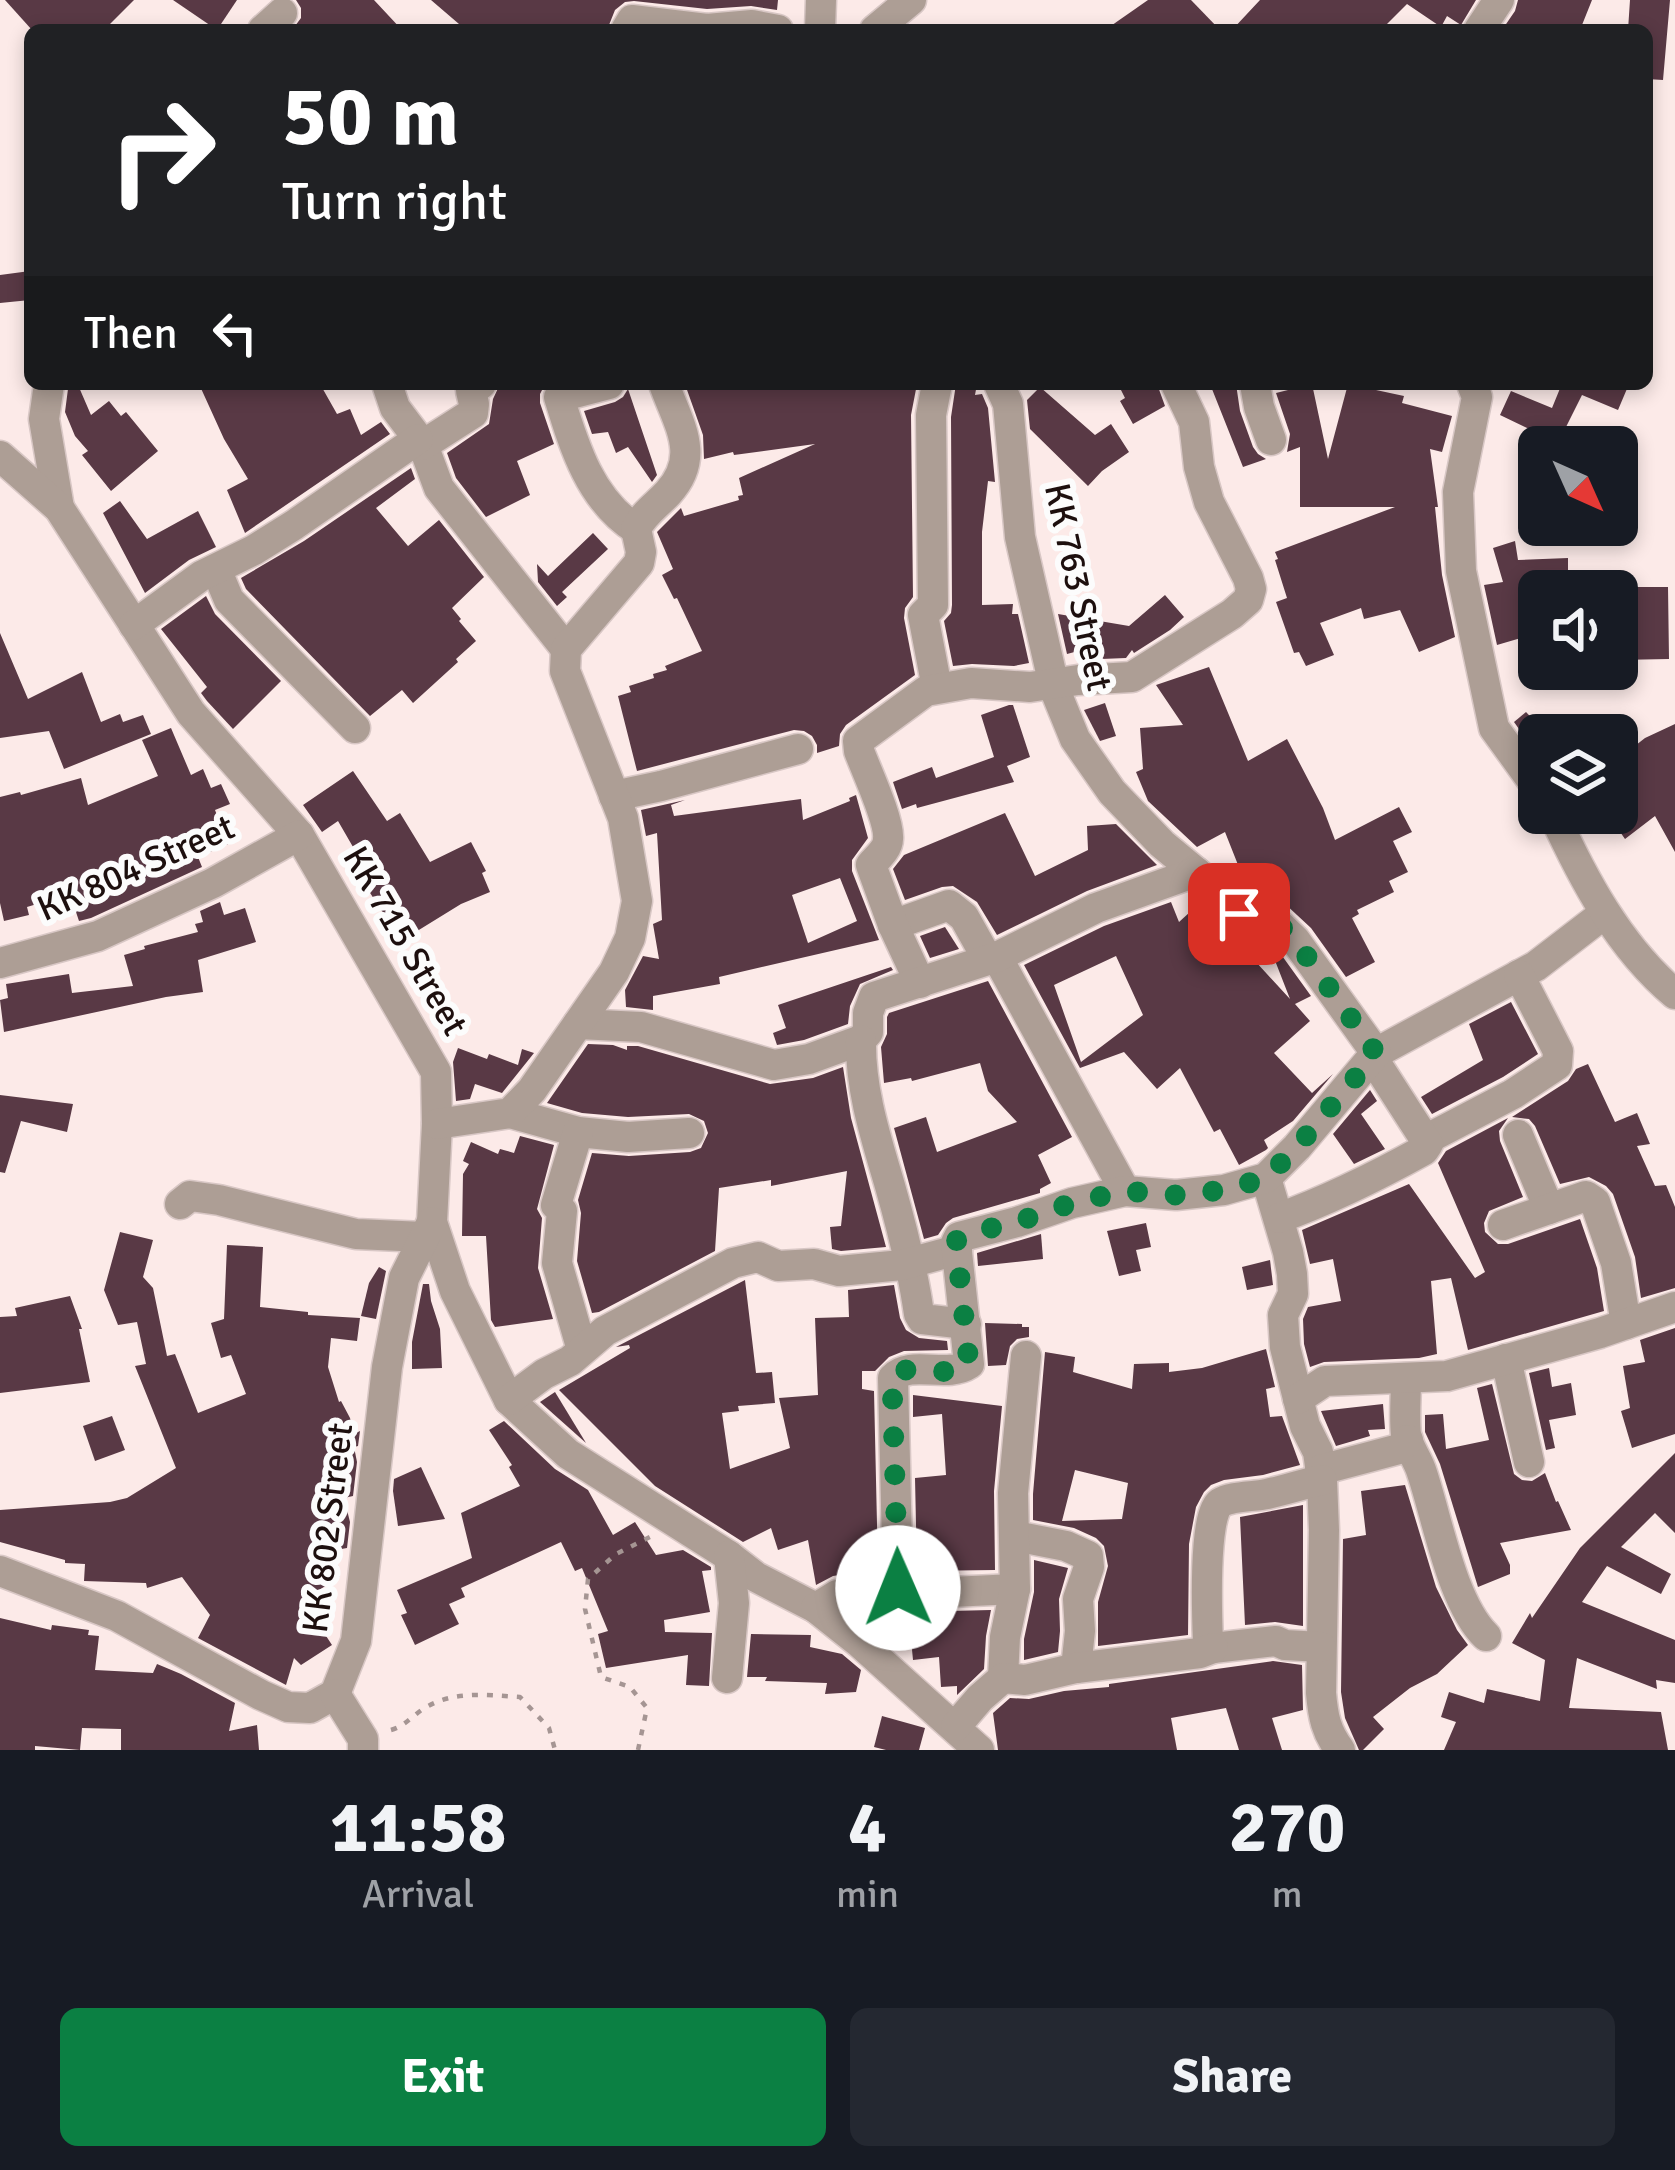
<!DOCTYPE html>
<style>
:root{--surface:#171b24;--page:#242831;--text:#f1f3f6;--muted:#9ea1a6;--accent:#0b8043}
body{margin:0;font-family:Signika,sans-serif;background:var(--page);color:var(--text);height:100vh;display:flex;flex-direction:column;font-size:45px;white-space:nowrap}
*{box-sizing:border-box;margin:0}
p{font-size:39px;color:var(--muted)}
.icon{flex:none;width:66px;height:66px;fill:none;stroke:currentColor;stroke-width:2;stroke-linecap:round;stroke-linejoin:round}
.map{position:relative;height:1750px;overflow:hidden}
.panel{display:flex;flex-direction:column;background:var(--surface);flex:1}
.panel>*{flex:none}
.guide{position:absolute;left:24px;top:24px;width:1629px;height:366px;border-radius:18px;box-shadow:0 6px 18px #0003;background:#202124;color:#fff;overflow:hidden}
.needle{width:78px;rotate:135deg}
.fabs{position:absolute;left:1518px;top:426px;display:grid;gap:24px}
.fabs a{display:grid;place-items:center;width:120px;height:120px;border-radius:18px;background:var(--surface);box-shadow:0 6px 18px #0003;font-size:60px}
.pin{position:absolute;display:grid;place-items:center;width:102px;height:102px;color:#fff;margin:-51px;border-radius:24px;box-shadow:0 6px 18px #0006}
.me{position:absolute;width:132px;margin:-66px;rotate:359deg;stroke-linejoin:round;filter:drop-shadow(0 0 9px #0008)}
.turn{display:flex;align-items:center;gap:42px;height:252px;padding:0 60px;font-size:54px}
.turn .icon{width:156px;height:156px;stroke-width:2.5}
.turn b{display:block;font-size:84px;line-height:102px}
.then{display:flex;align-items:center;height:114px;padding:0 60px;background:#0003;gap:24px;font-size:45px}
.eta{display:flex;justify-content:space-evenly;align-items:center;height:204px;text-align:center}
.eta b{font-size:72px;font-weight:700;line-height:84px}
.button{display:flex;gap:24px;margin-top:auto;padding:24px 60px}
.button a{flex:1;height:138px;border-radius:18px;background:var(--accent);color:#fff;font-size:48px;font-weight:700;line-height:138px;text-align:center}
.button a+a{background:var(--page);color:var(--text)}
.map>svg:first-child{display:block}
.building{fill:#593945;fill-rule:evenodd}
.lines{fill:none;stroke-linecap:round;stroke-linejoin:round}
.minor-casing{stroke:#d8c7c5;stroke-width:33}
.path{stroke:#a59593;stroke-width:4.5;stroke-dasharray:6 9;stroke-linecap:butt}
.minor{stroke:#ad9e95;stroke-width:30}
.route{stroke:#0b8043;stroke-width:21;stroke-dasharray:0 37.8}
.labels{text-anchor:middle;dominant-baseline:central;stroke-width:12;stroke-linejoin:round;paint-order:stroke}
.street-label{font-size:36px;fill:#1d0f0e;stroke:#fcfcfc}
</style>
<div class="map">
<svg width="1675" height="1750" viewBox="0 0 1675 1750">
<rect width="100%" height="100%" fill="#fceae8"/>
<g class="building">
<path d="M5 0H134L104 30H32Z"/>
<path d="M173 0H237L217 30Z"/>
<path d="M296 0H374L402 30H292L301 18V8Z"/>
<path d="M431 0H778L777 10 751 6 707 9 634 1 625 2 615 10 607 30H466Z"/>
<path d="M1148 0H1191L1220 30H1105Z"/>
<path d="M1260 0H1476L1461 25 1447 16 1441 27 1407 4 1381 30H1232Z"/>
<path d="M1518 0H1592L1580 30H1502L1515 11Z"/>
<path d="M1630 0H1670L1663 80 1647 79V30H1628Z"/>
<path d="M30 271V300L0 303V275Z"/>
<path d="M199 384H320L337 414 350 409 361 435 381 422 390 434 245 533 227 490 248 479 224 439Z"/>
<path d="M500 384H545L540 394V403L554 444 517 461 530 495 486 517 456 478 447 453 489 424 493 399Z"/>
<path d="M700 384H917L911 415 913 597 905 608 904 618 915 675 846 725 840 734 839 746 817 753V745L812 736 804 731 794 730 637 771 618 696 631 692 629 686 654 678 653 674 667 670 665 666 702 651 677 598 674 599 662 575 673 569 657 532 681 508 684 516 739 500 738 496 743 495 739 478 815 444 734 455 733 452 704 459 703 435 686 387Z"/>
<path d="M956 384H977L975 395 982 394 988 408 995 482 988 481 982 532V605L1013 604 1012 614H1018L1029 663 1014 666 972 664 953 666 944 621 951 613 952 605 951 417Z"/>
<path d="M1118 384H1157L1165 406 1133 424 1120 401 1125 398Z"/>
<path d="M1210 384H1236L1240 411 1253 447 1258 454 1266 459 1243 467Z"/>
<path d="M1312 384 1328 459 1348 384 1404 396 1402 403 1452 416 1442 452 1430 449 1438 507H1435L1442 575 1455 637 1419 652 1400 610 1364 619 1361 608 1320 623 1334 655 1306 666 1299 652 1294 653 1276 602 1287 598 1275 560 1278 559 1275 552 1395 507H1300V447L1287 452 1290 434 1276 393Z"/>
<path d="M1557 384H1629L1618 410 1582 395 1558 443 1500 415 1511 391 1552 408 1561 386Z"/>
<path d="M78 385 91 415 109 401 121 416 126 412 158 451 111 491 82 455 88 451 75 436 65 412 68 389Z"/>
<path d="M1040 387 1095 435 1111 424 1129 452 1102 471 1088 486 1030 429 1027 400Z"/>
<path d="M628 389 657 475 652 482 628 447 616 453 608 432 592 434 584 411 615 402 623 397Z"/>
<path d="M411 468 415 479 376 508 408 546 439 520 484 577 452 608 461 619 459 621 476 641 456 659 458 662 413 703 402 690 370 716 246 589 241 578 304 541Z"/>
<path d="M120 501 147 539 198 511 216 547 189 560 145 593 103 513Z"/>
<path d="M593 533 608 549 562 592 567 597 557 606 538 582 537 564 548 576Z"/>
<path d="M1515 541 1518 560 1568 558V591H1524L1528 616 1525 617 1531 635 1497 645 1484 585 1503 582 1493 548Z"/>
<path d="M1632 587H1668L1669 659 1617 660V597H1633Z"/>
<path d="M1165 595 1184 617 1170 630 1134 653 1132 650 1126 658 1101 659 1097 646 1067 654 1058 614 1129 626Z"/>
<path d="M206 596 215 614 281 681 233 729 207 701 201 693 207 687 161 629Z"/>
<path d="M0 633 28 699 82 672 101 722 120 714 123 722 143 715 151 734 64 769 49 731 0 738Z"/>
<path d="M1209 667 1248 761 1287 739 1323 808 1335 840 1399 807 1412 832 1393 841 1408 872 1389 881 1394 892 1357 910 1359 914 1352 918 1375 962 1346 977 1311 928 1283 902 1272 897 1258 895 1252 877 1244 880 1225 832 1197 847 1148 801 1136 772 1143 769 1140 728 1183 725 1156 685Z"/>
<path d="M1105 703 1116 736 1100 741 1084 710Z"/>
<path d="M1009 705H1013L1030 757 1007 766 1014 782 917 808 916 804 902 809 893 782 932 767 936 778 994 757 981 715Z"/>
<path d="M1526 712 1539 726V757L1514 722Z"/>
<path d="M1675 724V852L1655 816 1625 839 1607 813H1617V760L1645 738Z"/>
<path d="M171 728 191 775 203 769 211 788 221 784 230 804 215 810 228 844 198 857 202 867 91 918 79 921 70 894 27 907 29 915 4 921 0 903V797L20 792 21 795 81 778 88 805 158 776 142 740Z"/>
<path d="M353 771 387 821 400 813 430 862 471 842 486 871 482 873 490 892 461 904 401 941 356 871 364 866 338 821 322 832 303 805Z"/>
<path d="M856 795 868 838 852 860V871L879 940 719 977 720 984 653 996V1010L626 1007 625 990 643 956 659 959 653 924 662 920 657 833 646 836 641 810 685 800 671 805 674 816 801 799 803 820 850 801 849 798ZM840 878 857 921 808 943 792 895Z"/>
<path d="M1005 813 1035 876 1088 850 1087 826 1116 824 1157 865 1087 891 997 935 977 902 953 886 942 887 905 900 893 869 904 855Z"/>
<path d="M220 902 224 915 245 908 256 942 198 960 203 992 166 997 4 1032 0 1000 8 998 6 984 69 974 72 993 133 986 124 955 145 949 144 946 198 932 195 924 203 922 200 911Z"/>
<path d="M1171 902 1179 922 1201 902 1290 999 1267 940 1280 953 1311 996 1295 1004 1310 1021 1274 1053 1312 1093 1333 1074 1293 1121 1264 1140 1268 1148 1266 1150 1239 1165 1220 1129 1214 1132 1180 1068 1157 1089 1124 1052 1080 1068 1024 965 1104 926ZM1116 956 1143 1015 1081 1062 1054 985Z"/>
<path d="M945 927 959 949 930 958 920 936Z"/>
<path d="M891 967 893 970 860 984 850 1006 848 1024 804 1040 777 1045 773 1033 786 1028 778 1005Z"/>
<path d="M988 981 1072 1137 1038 1155 1051 1183 1040 1189V1193L953 1218 946 1223 938 1235 924 1239 894 1128 926 1117 937 1152 1017 1122 988 1091 980 1063 912 1081 911 1078 884 1083 881 1047 887 1034V1017L889 1013Z"/>
<path d="M1511 1002 1538 1054 1503 1077 1432 1114 1421 1097 1483 1060 1469 1024Z"/>
<path d="M588 1044 613 1045 627 1050V1046H638L770 1084 813 1078 843 1067 851 1118 886 1247 841 1251 832 1249 830 1227 841 1226 847 1171 771 1186V1180L719 1188 715 1251 599 1312 592 1313 577 1261 581 1213 578 1200 592 1153 629 1156 690 1152 701 1148 708 1133 704 1121 689 1114 628 1117 582 1113 547 1103Z"/>
<path d="M458 1048 487 1059 489 1054 518 1065 522 1049 534 1053 502 1093 475 1084 470 1099 456 1101 453 1062Z"/>
<path d="M1588 1064 1615 1122 1637 1113 1650 1144 1637 1146 1655 1186 1666 1185 1675 1207V1288L1641 1298 1635 1257 1613 1194 1606 1186 1589 1177 1560 1184 1535 1126 1529 1119 1512 1117 1568 1081 1576 1069Z"/>
<path d="M1370 1090 1377 1101 1361 1114 1385 1149 1354 1164 1333 1134Z"/>
<path d="M0 1095 73 1104 67 1132 21 1121 5 1173 0 1172Z"/>
<path d="M1508 1118 1499 1131 1500 1141 1523 1197 1489 1211 1484 1223 1485 1232 1498 1244H1508L1580 1219 1597 1268 1604 1311 1468 1350 1451 1278 1431 1281 1437 1354 1419 1358 1324 1362 1310 1367 1304 1344 1303 1319 1308 1307 1341 1301 1333 1259 1310 1264 1302 1230 1409 1184 1475 1278 1485 1272 1438 1163 1446 1151Z"/>
<path d="M520 1136 554 1145 537 1209 542 1218 538 1268 553 1319 495 1327 491 1320 486 1236H462L463 1174 469 1164 463 1161 471 1142 498 1154 500 1149 514 1153Z"/>
<path d="M1146 1223 1151 1247 1136 1250 1141 1271 1119 1276 1107 1231Z"/>
<path d="M120 1232 153 1240 143 1277 153 1288 167 1356 175 1354 198 1413 246 1394 231 1355 221 1358 211 1323 224 1319 227 1245 263 1247 260 1307 308 1312V1315L360 1318 357 1341 331 1338 328 1367 339 1402 341 1401 350 1418 354 1434 360 1431 358 1446 354 1447 357 1462 353 1496 344 1498 350 1522 347 1548 330 1551 339 1567 336 1569 340 1576 303 1601 332 1645 301 1665 294 1658 286 1685 198 1638 210 1615 182 1577 147 1588 146 1583 84 1581 85 1564 65 1563V1560L0 1542V1510L110 1502 127 1498 176 1468 135 1366 146 1364 137 1322 118 1325 104 1290Z"/>
<path d="M1041 1234 1043 1259 978 1266 977 1253Z"/>
<path d="M1270 1260 1273 1285 1247 1290 1242 1267Z"/>
<path d="M379 1267 386 1271 376 1319 361 1316 369 1283Z"/>
<path d="M745 1280 756 1373 772 1372 775 1403 738 1406 739 1411 722 1413 730 1469 790 1448 779 1398 818 1395 815 1318 849 1317 848 1290 894 1285 900 1318 906 1330 919 1338 947 1341 948 1350 904 1351 889 1357 875 1371H862V1389L874 1391 878 1569 833 1576 816 1585 808 1540 778 1550 771 1528 743 1542 655 1486 559 1390 630 1348 629 1345 616 1347Z"/>
<path d="M423 1284H429L431 1301 440 1329 442 1368 412 1369V1342Z"/>
<path d="M70 1296 82 1329H79L90 1382 0 1393V1317L17 1316 15 1308Z"/>
<path d="M985 1323 1022 1324V1327H1029V1337L1017 1339 1010 1346 1006 1365 988 1366Z"/>
<path d="M1675 1328V1434L1632 1448 1621 1411 1630 1408 1623 1366 1645 1362 1640 1340Z"/>
<path d="M1266 1349 1275 1387 1266 1389 1270 1417 1282 1416 1300 1465 1263 1475 1224 1480 1211 1485 1204 1492 1196 1507 1189 1544 1188 1635 1098 1646V1602L1108 1566 1104 1546 1096 1538 1074 1528 1033 1520V1494L1045 1352 1075 1357 1073 1372 1132 1389 1134 1364 1169 1363V1372L1202 1368ZM1075 1470 1128 1483 1122 1519 1062 1521Z"/>
<path d="M1549 1368 1552 1387 1571 1383 1576 1415 1549 1420 1555 1448 1546 1450 1529 1373Z"/>
<path d="M1492 1384 1514 1474 1522 1480 1532 1481 1545 1473 1556 1502 1558 1501 1571 1530 1500 1543 1510 1565V1574L1478 1587 1440 1464 1425 1432V1415L1443 1414 1446 1449 1489 1440 1477 1388Z"/>
<path d="M555 1392 586 1443 540 1402Z"/>
<path d="M913 1395 1002 1406 994 1491 995 1570 917 1571 915 1478 946 1475 942 1414 913 1417Z"/>
<path d="M1383 1404 1385 1429 1368 1430 1370 1436 1336 1446 1321 1411Z"/>
<path d="M112 1416 125 1450 95 1461 83 1426Z"/>
<path d="M504 1421 555 1469 588 1490 613 1535 635 1522 656 1555 683 1550 711 1567V1570L702 1571 710 1612 664 1620 665 1632 712 1633 709 1686 686 1685 688 1655 606 1668 598 1634 608 1631 582 1568 575 1571 561 1542 461 1588 465 1597 449 1604 459 1624 415 1645 401 1615 407 1613 397 1590 472 1558 461 1513 520 1486 509 1467 512 1465 489 1430Z"/>
<path d="M1675 1453V1533L1655 1513 1621 1547 1671 1574 1661 1594 1607 1566 1582 1602 1675 1640V1683L1656 1680 1657 1689 1577 1658 1569 1708 1661 1712 1668 1750H1444L1456 1722 1441 1717 1449 1692 1484 1703 1487 1689 1540 1701 1545 1660 1512 1643 1530 1613 1532 1618 1580 1548Z"/>
<path d="M421 1467 445 1519 398 1526 393 1491 394 1479Z"/>
<path d="M1405 1485 1436 1587 1457 1630 1468 1645 1437 1674 1410 1688 1373 1717 1384 1729 1363 1750H1359L1345 1718 1341 1692 1343 1539 1366 1535 1361 1491Z"/>
<path d="M1303 1505V1626L1275 1622 1245 1625 1240 1517Z"/>
<path d="M1034 1560 1068 1568 1059 1599 1060 1631 1058 1652 1024 1660V1639L1034 1592Z"/>
<path d="M876 1608 950 1611 991 1610 986 1636 984 1669 957 1695V1686L941 1687 939 1657 913 1660 911 1639 887 1641 867 1623 865 1610Z"/>
<path d="M0 1618 51 1630 52 1625 89 1630 88 1635 99 1636 95 1670 153 1673 157 1664 181 1674 235 1703 229 1731 257 1725 259 1750H121V1729L82 1728 80 1750 35 1746V1750H0Z"/>
<path d="M751 1634 811 1635 810 1647 842 1654 861 1670 856 1692 825 1694 827 1683 765 1681 767 1677H747Z"/>
<path d="M1273 1661 1302 1665 1303 1710 1272 1718 1282 1750H1239L1226 1708 1171 1718 1177 1750H998L993 1713 1010 1698 1029 1699 1064 1691 1109 1687V1684Z"/>
<path d="M882 1716 925 1728 919 1750H886L874 1747Z"/>
</g>
<g class="lines">
<g class="minor-casing">
<g id="minor">
<path d="M263 30 282 13"/>
<path d="M626 30 632 20 707 29 752 25 778 30"/>
<path d="M820 30 821 0"/>
<path d="M875 30 911 0"/>
<path d="M1479 30 1499 0"/>
<path d="M49 384 44 419 59 508"/>
<path d="M387 384 395 408 423 445 439 488 566 649"/>
<path d="M609 384 559 397C574 446 590 500 636 529"/>
<path d="M937 384 931 415 933 605 923 615 937 688"/>
<path d="M999 384 1008 404 1020 537 1055 690 1075 739 1112 792 1162 844 1220 892 1239 913 1270 916 1295 940 1376 1053 1536 966 1605 913"/>
<path d="M1255 384 1259 407 1271 440"/>
<path d="M1472 384 1477 397 1458 492 1461 571 1494 728 1539 790"/>
<path d="M423 445 473 413 474 404 471 391 481 384"/>
<path d="M0 456 59 508 191 713 299 835 436 1072 437 1124 432 1222 455 1291 509 1400 568 1454 729 1556 756 1577 816 1608 860 1643 979 1750"/>
<path d="M216 569 229 600 355 728"/>
<path d="M134 625 201 576 254 550 294 525 418 439"/>
<path d="M614 796 661 786 798 749"/>
<path d="M1553 813C1583 879 1619 947 1675 994"/>
<path d="M893 925 949 905 964 917 988 960"/>
<path d="M997 957 1125 1191"/>
<path d="M0 963 98 936 213 883 299 835"/>
<path d="M920 983 893 925 871 865C877 858 888 849 888 839 890 821 866 770 859 751L858 741 926 691 971 683 1030 687 1078 680 1132 677 1232 614 1248 600 1251 589 1248 578 1209 502 1199 467 1194 422 1176 384"/>
<path d="M578 1024 641 1027 774 1065 809 1059 861 1040 868 1032V1013L874 997 997 957 1096 908 1196 872"/>
<path d="M861 1040C860 1090 876 1138 890 1186 902 1228 913 1271 919 1314L922 1319 966 1324"/>
<path d="M510 1113 578 1132 628 1137 689 1133"/>
<path d="M437 1124 510 1113 532 1090 614 972 630 938 637 901 623 818 565 671 566 649 639 563 641 552 636 529C643 514 657 505 668 493 702 456 678 424 664 384"/>
<path d="M578 1132 556 1205 562 1211 557 1263 582 1350"/>
<path d="M1518 1135 1549 1209"/>
<path d="M1425 1140 1513 1094 1557 1065 1558 1051 1519 975"/>
<path d="M1266 1178 1288 1252 1292 1274 1293 1294 1283 1315 1285 1347 1305 1426 1318 1452 1322 1480 1324 1530 1321 1693C1323 1716 1326 1732 1340 1750"/>
<path d="M180 1204 190 1196 219 1200 356 1234 424 1237"/>
<path d="M1279 1218C1329 1200 1377 1176 1424 1150L1428 1144 1372 1057"/>
<path d="M1503 1225 1586 1196 1595 1202 1616 1263 1626 1324"/>
<path d="M1506 1359 1529 1462"/>
<path d="M1406 1378C1406 1396 1404 1417 1406 1435 1408 1447 1417 1458 1421 1470 1437 1516 1451 1602 1486 1636"/>
<path d="M1298 1399 1325 1381 1447 1376 1600 1333 1675 1307"/>
<path d="M509 1400 544 1374 570 1361 605 1331 733 1263 758 1257 778 1266 814 1264 839 1271 902 1265 957 1250"/>
<path d="M1320 1470 1399 1449 1408 1440"/>
<path d="M1015 1536 1066 1546 1088 1556 1089 1567 1078 1599 1080 1631 1076 1668"/>
<path d="M0 1571 117 1616 261 1695 288 1707 310 1708 335 1694 356 1641 387 1367 404 1278 432 1222"/>
<path d="M898 1588 893 1378C911 1359 946 1379 969 1364L956 1243 959 1237 1017 1222 1072 1203 1125 1191 1176 1195 1224 1190 1266 1178 1297 1147 1376 1053"/>
<path d="M816 1608 837 1595 875 1588 951 1592 1015 1589"/>
<path d="M1321 1647 1285 1645 1276 1641 1213 1648 1208 1642C1207 1618 1203 1515 1220 1503 1231 1496 1253 1497 1267 1494 1285 1490 1303 1484 1322 1480"/>
<path d="M727 1678 734 1603 729 1556"/>
<path d="M1003 1678 1005 1637 1015 1589 1013 1493 1026 1356"/>
<path d="M335 1694 363 1739V1750"/>
<path d="M956 1726 980 1698 1003 1678 1025 1680 1076 1668 1200 1653 1213 1648"/>
</g>
</g>
<g class="path">
<path d="M391 1730C405 1726 411 1717 423 1709 453 1690 486 1695 520 1697L549 1728 555 1750"/>
<path d="M638 1750 647 1708 630 1687 601 1677 585 1609 588 1579 616 1554 650 1537"/>
</g>
<use href="#minor" class="minor"/>
</g>
<g class="lines">
<path class="route" d="M898 1588 892 1378 902 1370C925 1369 949 1377 969 1364L956 1241 965 1234 1017 1222 1072 1203 1125 1191 1176 1195 1224 1190 1266 1178 1297 1147 1376 1053 1295 940 1270 916 1239 914"/>
</g>
<g class="labels">
<g class="street-label">
<text transform="translate(1078 587) rotate(78)">KK 763 Street</text>
<text transform="translate(136 868) rotate(-24)">KK 804 Street</text>
<text transform="translate(405 941) rotate(60)">KK 715 Street</text>
<text transform="translate(328 1528) rotate(-83)">KK 802 Street</text>
</g>
</g>
</svg>
<div class="fabs">
<a><svg class="needle" viewBox="-14 -14 28 28"><path d="M0-13l5 13h-10z" fill="#e53935"/><path d="M0 13l5-13h-10z" fill="#9ea1a6"/></svg></a>
<a><svg class="icon" aria-label="sound" viewBox="0 0 24 24"><path d="M4 9h4l5-4v14l-5-4H4zM17 9q2 3 0 6"/></svg></a>
<a><svg class="icon" aria-label="layers" viewBox="0 0 24 24"><path d="M12 4l9 5-9 5-9-5zM3 14l9 5 9-5"/></svg></a>
</div>
<div class="pin" style="left:1239px;top:914px;background:#d93025"><svg class="icon" aria-label="arrive" viewBox="0 0 24 24"><path d="M6 21V4h12l-3 4 3 4H6"/></svg></div>
<svg class="me" style="left:898px;top:1588px" viewBox="-20 -20 40 40"><circle r="19" fill="#fff"/><path d="M0-13L10 11 0 6-10 11z" fill="#0b8043"/></svg>
<div class="guide">
<div class="turn"><svg class="icon" aria-label="right" viewBox="0 0 24 24"><path d="M7 20v-9h11M14 6l5 5-5 5"/></svg><div><b>50 m</b>Turn right</div></div>
<div class="then">Then<svg class="icon" aria-label="left" viewBox="0 0 24 24"><path d="M17 20v-9H6M10 6l-5 5 5 5"/></svg></div>
</div>
</div>
<section class="panel">
<div class="eta">
<div><b>11:58</b><p>Arrival</p></div>
<div><b>4</b><p>min</p></div>
<div><b>270</b><p>m</p></div>
</div>
<div class="button"><a>Exit</a><a>Share</a></div>
</section>
